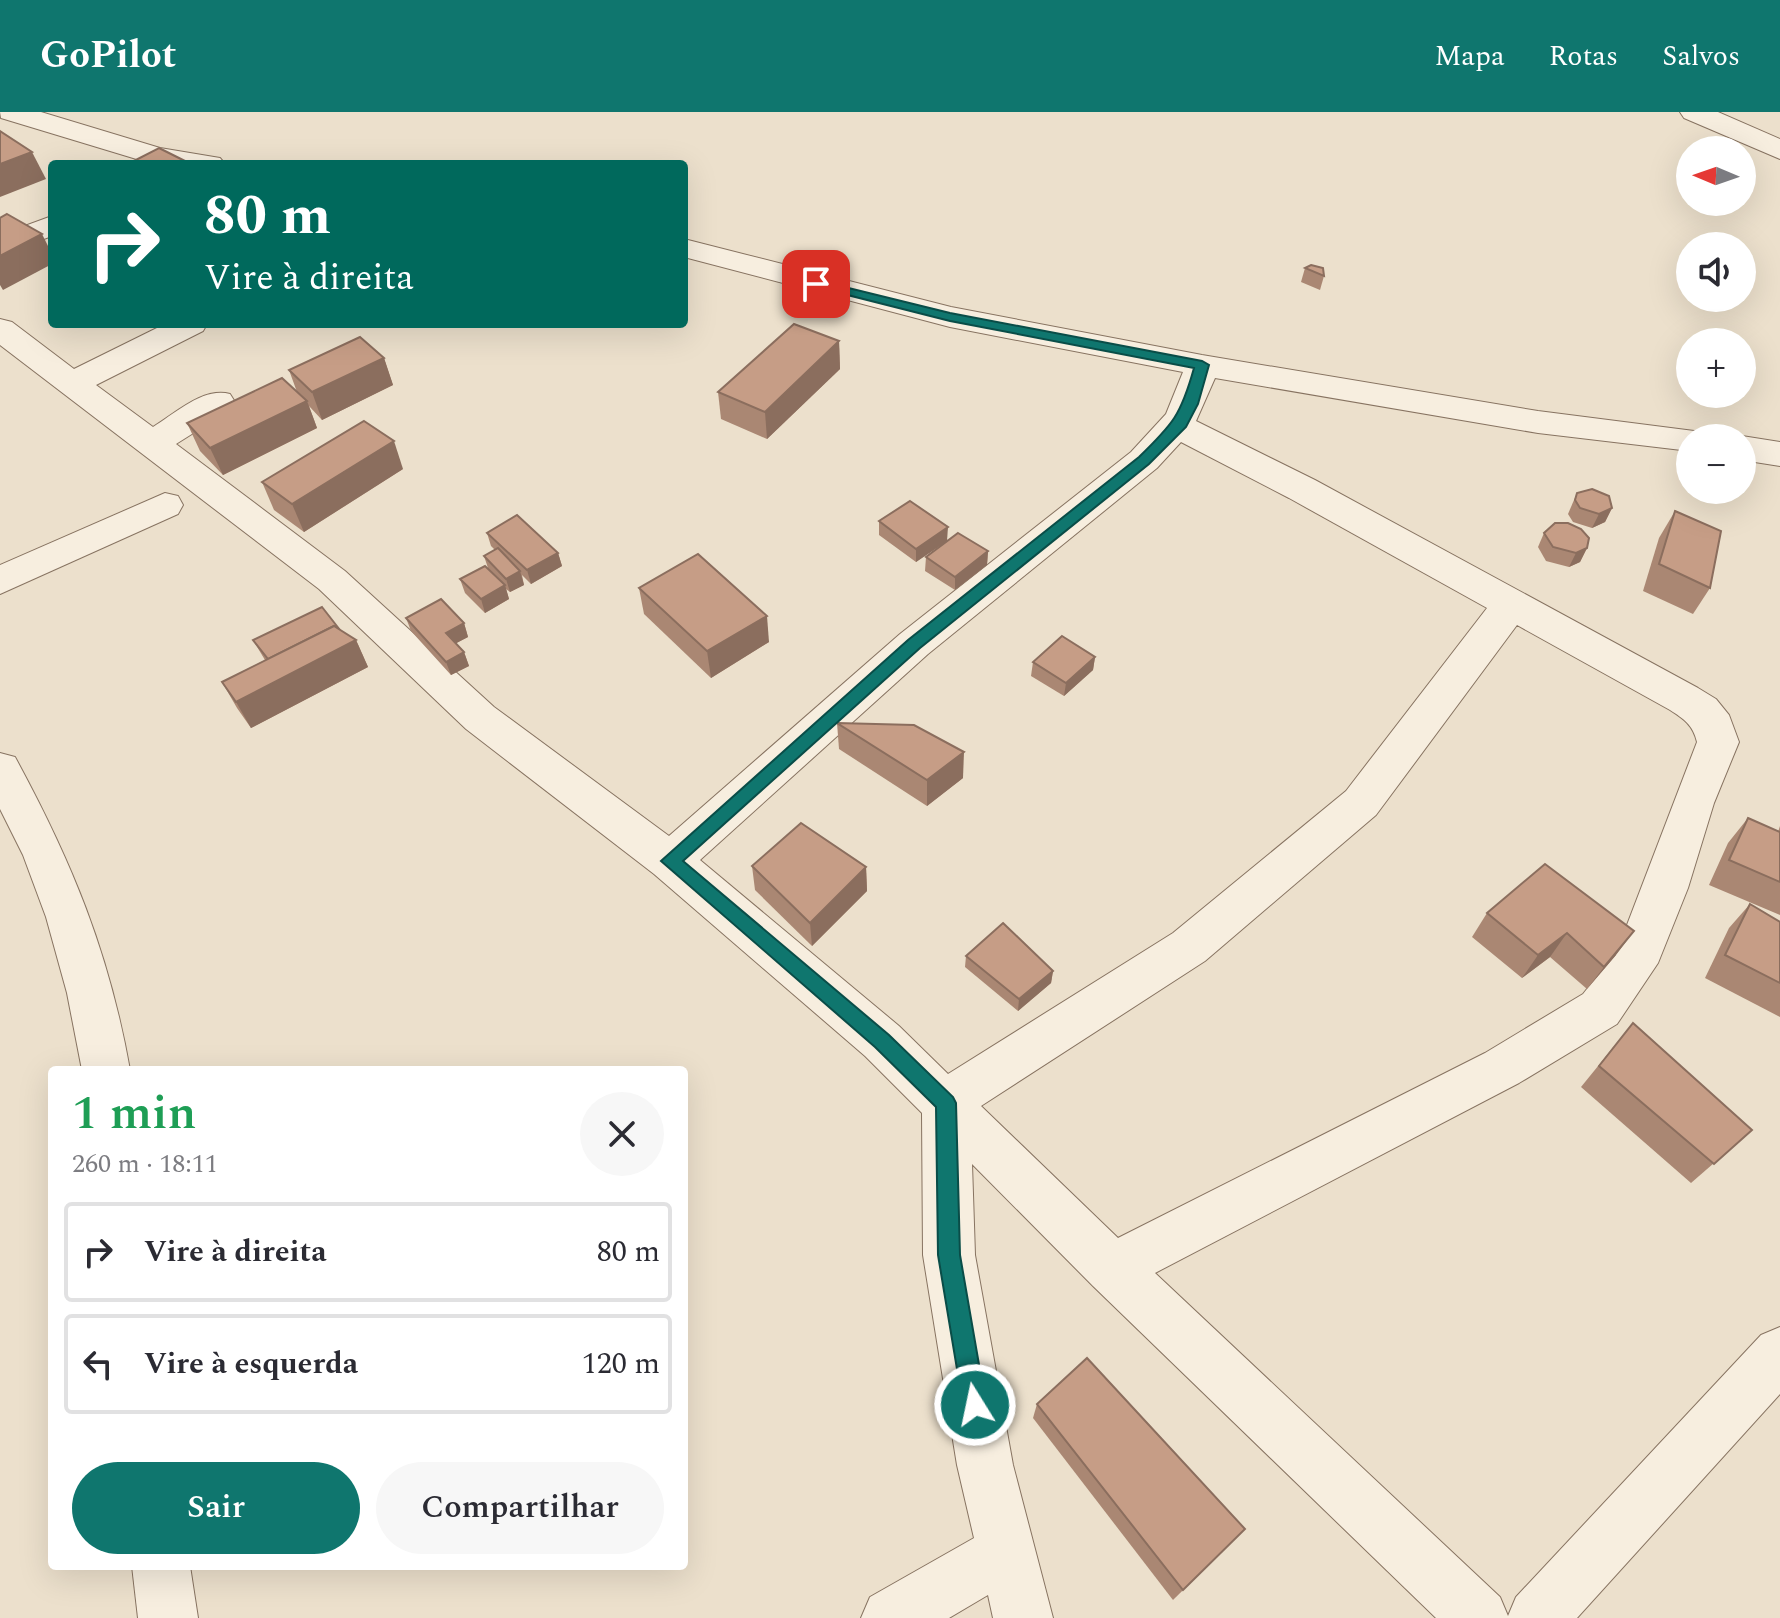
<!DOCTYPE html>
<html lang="pt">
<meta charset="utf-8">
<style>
:root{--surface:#fff;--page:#f7f7f7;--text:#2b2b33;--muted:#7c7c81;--line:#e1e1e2;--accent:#0f766e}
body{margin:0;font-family:Spectral,serif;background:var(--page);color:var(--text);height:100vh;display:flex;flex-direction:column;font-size:30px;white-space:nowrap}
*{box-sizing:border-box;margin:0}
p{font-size:26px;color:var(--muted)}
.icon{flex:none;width:44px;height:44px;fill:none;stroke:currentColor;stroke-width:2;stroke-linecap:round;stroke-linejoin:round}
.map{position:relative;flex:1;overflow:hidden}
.details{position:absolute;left:48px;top:954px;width:640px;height:504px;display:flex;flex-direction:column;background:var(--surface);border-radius:8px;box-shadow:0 8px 32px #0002}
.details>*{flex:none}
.banner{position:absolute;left:48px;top:48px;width:640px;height:168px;border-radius:8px;box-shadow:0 8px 32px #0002;background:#00695c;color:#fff;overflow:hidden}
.needle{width:52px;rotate:272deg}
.tools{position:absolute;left:1676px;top:24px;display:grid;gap:16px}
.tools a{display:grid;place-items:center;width:80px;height:80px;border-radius:50%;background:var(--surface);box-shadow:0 8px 32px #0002;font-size:40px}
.pin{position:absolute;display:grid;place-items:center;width:68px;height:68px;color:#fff;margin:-34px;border-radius:16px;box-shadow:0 4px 12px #0006}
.me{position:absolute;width:88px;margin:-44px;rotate:350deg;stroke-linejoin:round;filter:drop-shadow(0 0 6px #0008)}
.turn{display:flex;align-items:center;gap:28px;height:168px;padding:0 24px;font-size:36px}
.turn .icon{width:104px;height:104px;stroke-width:2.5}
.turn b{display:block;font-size:56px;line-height:68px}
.round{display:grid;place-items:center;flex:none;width:84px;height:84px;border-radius:42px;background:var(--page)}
.headline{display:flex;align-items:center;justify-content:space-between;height:136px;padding:0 24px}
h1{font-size:48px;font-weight:600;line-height:60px;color:#1e9e55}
.primary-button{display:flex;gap:16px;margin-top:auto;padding:16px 24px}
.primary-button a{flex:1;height:92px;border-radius:48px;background:var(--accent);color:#fff;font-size:32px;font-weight:600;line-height:92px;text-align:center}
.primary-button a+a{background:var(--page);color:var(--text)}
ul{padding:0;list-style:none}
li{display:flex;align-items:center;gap:24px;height:100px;margin:0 16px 12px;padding:0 8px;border:4px solid var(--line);border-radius:8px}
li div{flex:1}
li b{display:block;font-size:30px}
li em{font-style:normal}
header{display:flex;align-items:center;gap:48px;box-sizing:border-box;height:112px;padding:0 40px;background:var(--accent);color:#fff}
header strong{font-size:38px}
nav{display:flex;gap:44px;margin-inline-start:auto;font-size:28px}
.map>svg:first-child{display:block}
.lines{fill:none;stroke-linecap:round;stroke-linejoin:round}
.street-casing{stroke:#877361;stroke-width:2}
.street{fill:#f7eedf;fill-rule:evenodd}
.wall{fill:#aa8773}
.shaded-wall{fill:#8b6e5e}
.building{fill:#c69d86;stroke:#8b6e5e;stroke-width:2}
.route{fill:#0f766e;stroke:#0a4d48;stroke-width:2}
</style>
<header>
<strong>GoPilot</strong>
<nav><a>Mapa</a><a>Rotas</a><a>Salvos</a></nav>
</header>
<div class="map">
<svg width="1780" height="1506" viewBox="0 0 1780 1506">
<rect width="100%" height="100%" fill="#ece0cc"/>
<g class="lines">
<g class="street-casing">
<g id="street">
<path d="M0 0H41L160 36 220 46 225 52H153L1 6Z"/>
<path d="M1680 0H1718L1780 27V47L1684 6Z"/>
<path d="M52 104V124L0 143V123Z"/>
<path d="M684 127 951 195 1202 243 1538 299 1702 320 1706 326H1690V339L1538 321 1215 266 1196 309 1315 368 1698 576 1716 587 1729 603 1739 630 1714 691 1688 776 1658 851 1617 912 1519 971 1155 1161 1500 1485 1508 1504 1516 1485 1761 1223 1780 1215V1282L1577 1506H1436L1093 1174 972 1052 975 1143 1013 1353 1053 1506H993L988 1483 949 1506H861L870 1485 974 1426 957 1353 923 1143 922 1001 865 944 654 762 466 617 319 477 0 233V207L12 210 74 257 165 212H207L203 219 96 273 153 315C176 301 203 275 230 282L235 290 230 298 176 332 345 459 494 595 669 724 900 522 1131 340 1166 302 1183 260 950 215 684 145ZM1181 330 1289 386 1487 496 1346 679 1173 821 948 962 899 914 700 748 928 542 1157 356ZM1517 513 1670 598C1684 607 1693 613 1697 630L1617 839 1583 882 1485 941 1118 1126 981 994 1205 849 1376 703Z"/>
<path d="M1742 324 1780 330V354L1742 348V326H1736Z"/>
<path d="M165 381 178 384 183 393 178 402 0 482V453Z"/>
<path d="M0 641 15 645C72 750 109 840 130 958H82L67 881 46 805 23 743 0 697Z"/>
<path d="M132 1454H190L198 1506H138Z"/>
</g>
</g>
<use href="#street" class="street"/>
</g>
<g class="wall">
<path d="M1305 156 1324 164 1320 178 1301 170Z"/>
<path d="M839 229 840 257 767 327 721 307 718 280Z"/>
<path d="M384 246 393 273 322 308 309 294 317 316 223 363 200 339 187 311 297 280 289 258Z"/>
<path d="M403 357 304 420 274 398 262 370Z"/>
<path d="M1577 381 1612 396 1605 410 1592 416 1573 410 1568 402Z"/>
<path d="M1675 399 1710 476 1693 502 1643 479 1659 426Z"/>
<path d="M879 409 988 439 987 453 955 478 925 459 926 445 941 433 916 450 879 423Z"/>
<path d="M487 421 558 441 562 454 531 472 522 463 524 473 510 480 506 477 509 487 485 501 465 481 460 467 488 456 484 444 495 438 491 434Z"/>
<path d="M1544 421 1587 436 1580 450 1569 455 1546 449 1538 435Z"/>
<path d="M639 476 769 530 711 566 644 502Z"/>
<path d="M406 506 464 511 468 525 456 531 464 540 469 554 451 563 411 519Z"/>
<path d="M340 518 356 528 368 555 251 616 237 596 222 570 265 548 253 528Z"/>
<path d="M1095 545 1093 558 1064 584 1031 564 1033 550Z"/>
<path d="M837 611 963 666 927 694 839 637Z"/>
<path d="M1748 706 1778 720 1780 714V803L1709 773 1728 731Z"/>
<path d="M1545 752 1616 843 1587 877 1550 845 1522 866 1472 825 1487 801Z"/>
<path d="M752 754 866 755 867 779 812 834 755 778Z"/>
<path d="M1750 792 1780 810V905L1705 866 1729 816Z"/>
<path d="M966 844 1053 859 1051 871 1018 899 965 855Z"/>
<path d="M1633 911 1752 1018 1691 1071 1581 975Z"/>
<path d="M1037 1292 1245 1417 1173 1488 1033 1306Z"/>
</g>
<g class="shaded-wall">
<path d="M32 40 46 67 0 85V52Z"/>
<path d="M42 122 52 142V152L3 178 0 173V144Z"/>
<path d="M839 229 840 257 767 327 765 300Z"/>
<path d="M384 246 393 273 322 308 312 280Z"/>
<path d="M307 289 317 316 223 363 210 336Z"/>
<path d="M394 329 403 357 304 420 292 392Z"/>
<path d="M1612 396 1605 410 1592 416 1599 402Z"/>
<path d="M948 415 947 429 916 450V437Z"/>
<path d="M1587 436 1580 450 1569 455 1576 441Z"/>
<path d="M988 439 987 453 955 478V465Z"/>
<path d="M558 441 562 454 531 472 527 458Z"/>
<path d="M520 459 524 473 510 480 506 467Z"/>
<path d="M505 473 509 487 485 501 481 487Z"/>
<path d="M767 504 769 530 711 566 707 539Z"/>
<path d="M464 511 468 525 451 534 446 521Z"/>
<path d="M356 528 368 555 251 616 236 590Z"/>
<path d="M464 540 469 554 451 563 446 550Z"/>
<path d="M1095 545 1093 558 1064 584 1066 571Z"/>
<path d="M964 640 963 666 927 694V668Z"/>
<path d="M866 755 867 779 812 834 810 811Z"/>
<path d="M1634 819 1616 843 1587 877 1604 855Z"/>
<path d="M1567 821 1550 845 1522 866 1538 843Z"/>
<path d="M1053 859 1051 871 1018 899 1019 887Z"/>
</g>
<g class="building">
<path d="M0 19 32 40 0 52Z"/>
<path d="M159 36 191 52H128Z"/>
<path d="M7 102 42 122 0 144V106Z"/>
<path d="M1311 153 1323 156 1324 164 1305 156Z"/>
<path d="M794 212 839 229 765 300 718 280Z"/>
<path d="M360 225 384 246 312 280 289 258Z"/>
<path d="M282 266 307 289 210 336 187 311Z"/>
<path d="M364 309 394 329 292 392 262 370Z"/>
<path d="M1592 377 1609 384 1612 396 1599 402 1580 396 1575 388 1577 381Z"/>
<path d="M910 389 948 415 916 437 879 409Z"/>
<path d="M1675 399 1721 419 1710 476 1659 452Z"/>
<path d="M517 403 558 441 527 458 487 421Z"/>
<path d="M1555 411H1568L1581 417 1589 426 1587 436 1576 441 1553 435 1544 421Z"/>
<path d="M958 421 988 439 955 465 926 445Z"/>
<path d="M498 436 520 459 506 467 484 444Z"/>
<path d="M698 442 767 504 707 539 639 476Z"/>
<path d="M485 454 505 473 481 487 460 467Z"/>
<path d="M441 487 464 511 446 521 464 540 446 550 406 506Z"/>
<path d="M322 495 340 518 334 514 268 547 253 528Z"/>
<path d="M334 514 356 528 236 590 222 570Z"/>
<path d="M1062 524 1095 545 1066 571 1033 550Z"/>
<path d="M837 611 914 613 964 640 927 668Z"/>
<path d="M1748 706 1780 720V770L1729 748Z"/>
<path d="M801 711 866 755 810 811 752 754Z"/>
<path d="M1545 752 1634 819 1604 855 1567 821 1538 843 1487 801Z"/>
<path d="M1750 792 1780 810V871L1725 843Z"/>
<path d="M1003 811 1053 859 1019 887 966 844Z"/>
<path d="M1633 911 1752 1018 1714 1052 1599 954Z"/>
<path d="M1087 1246 1245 1417 1183 1478 1037 1292Z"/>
</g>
<path class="route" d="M816 168 950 201 1202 249 1209 253 1198 292 1186 315 1149 352 920 536 683 749 889 923 953 985 956 991 960 1143 986 1293 983 1301 975 1304 966 1301 963 1293 938 1143 936 995 875 935 661 749 908 528 1139 345C1173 312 1181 303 1194 256L950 209 812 174 810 172Z"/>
</svg>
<div class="tools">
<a><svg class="needle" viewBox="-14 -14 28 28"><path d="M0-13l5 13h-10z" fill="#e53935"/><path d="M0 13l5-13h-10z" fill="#7c7c81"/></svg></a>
<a><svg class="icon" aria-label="sound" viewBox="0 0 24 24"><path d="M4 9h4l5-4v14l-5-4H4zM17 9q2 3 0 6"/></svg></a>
<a>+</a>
<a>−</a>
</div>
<div class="pin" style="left:816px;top:172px;background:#d93025"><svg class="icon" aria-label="arrive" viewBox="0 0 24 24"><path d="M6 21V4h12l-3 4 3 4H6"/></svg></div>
<svg class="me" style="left:975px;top:1293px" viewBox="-20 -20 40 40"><circle r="17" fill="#0f766e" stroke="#fff" stroke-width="3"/><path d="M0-11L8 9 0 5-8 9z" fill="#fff"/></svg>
<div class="banner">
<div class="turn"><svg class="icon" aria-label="right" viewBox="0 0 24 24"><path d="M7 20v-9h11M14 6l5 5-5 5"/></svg><div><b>80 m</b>Vire à direita</div></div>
</div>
<section class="details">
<div class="headline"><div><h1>1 min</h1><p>260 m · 18:11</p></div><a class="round"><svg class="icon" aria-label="close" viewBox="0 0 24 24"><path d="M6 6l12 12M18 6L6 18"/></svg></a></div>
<ul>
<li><svg class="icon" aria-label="right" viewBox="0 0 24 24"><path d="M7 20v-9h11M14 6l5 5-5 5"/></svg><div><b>Vire à direita</b></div><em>80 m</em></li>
<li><svg class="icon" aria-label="left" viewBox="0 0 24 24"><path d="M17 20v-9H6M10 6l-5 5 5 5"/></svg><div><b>Vire à esquerda</b></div><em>120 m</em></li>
</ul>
<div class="primary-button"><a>Sair</a><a>Compartilhar</a></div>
</section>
</div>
